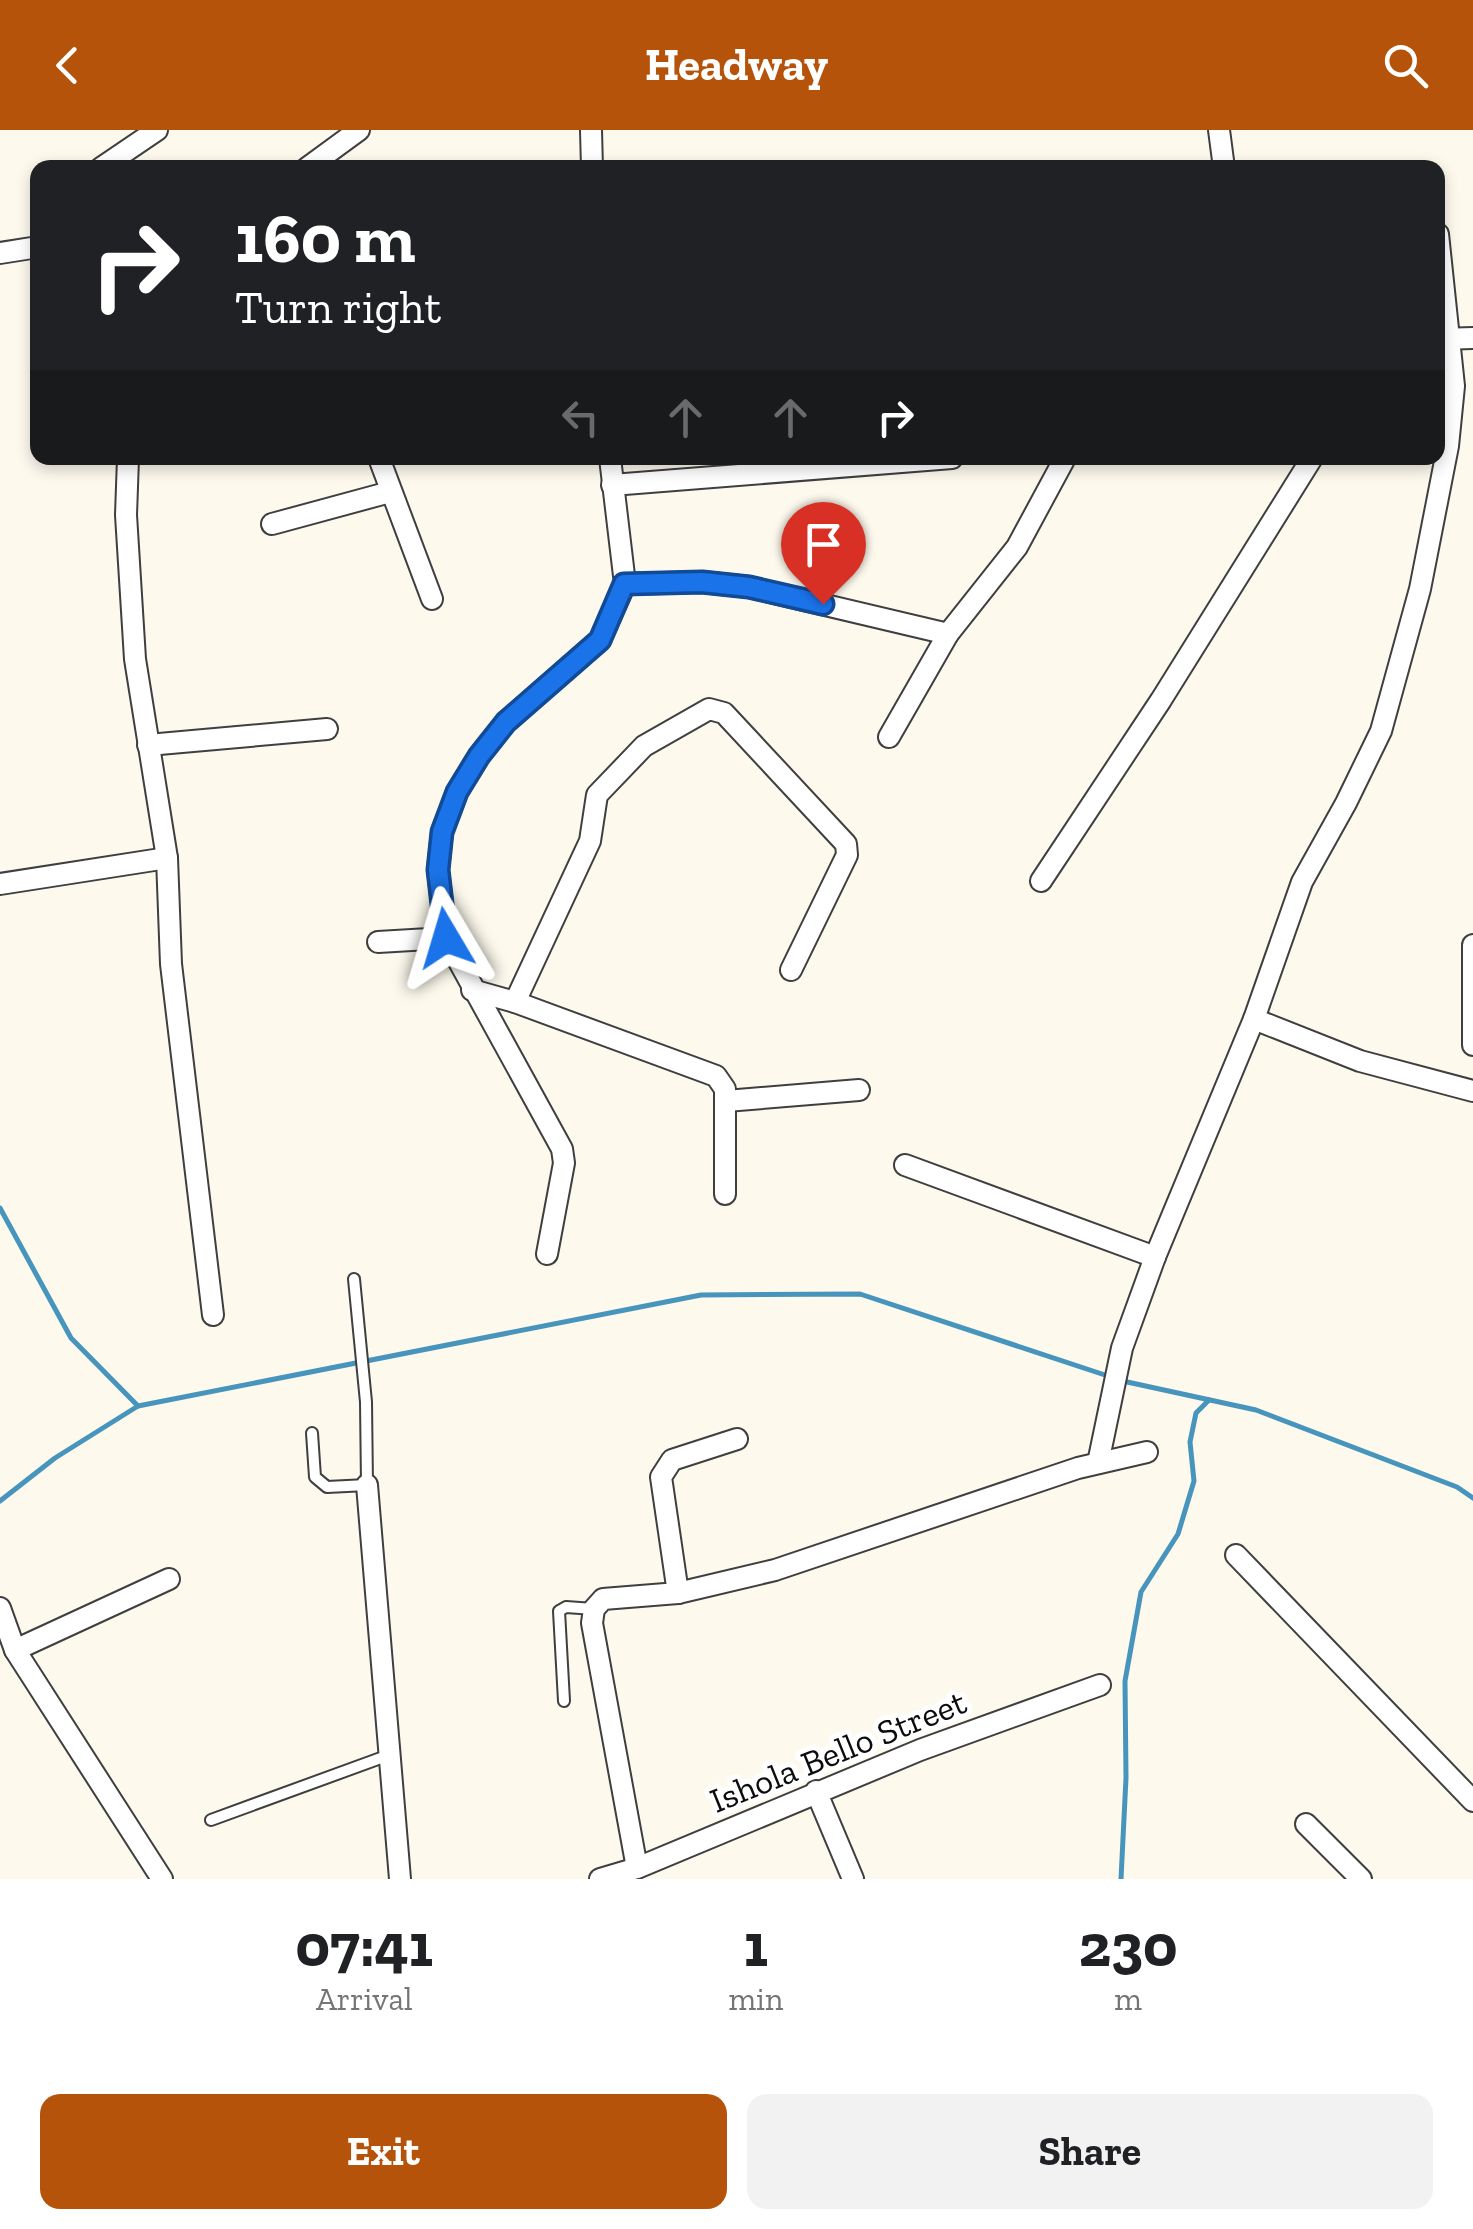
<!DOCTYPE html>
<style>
:root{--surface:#fff;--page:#f2f2f2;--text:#202124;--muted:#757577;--accent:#b45309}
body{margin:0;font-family:"Zilla Slab",serif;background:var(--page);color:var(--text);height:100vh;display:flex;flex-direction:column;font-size:38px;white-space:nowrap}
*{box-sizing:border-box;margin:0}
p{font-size:32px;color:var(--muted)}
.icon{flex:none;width:55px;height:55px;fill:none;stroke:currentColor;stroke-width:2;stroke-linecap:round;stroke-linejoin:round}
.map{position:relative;height:1749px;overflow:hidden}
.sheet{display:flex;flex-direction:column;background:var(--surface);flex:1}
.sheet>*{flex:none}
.top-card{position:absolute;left:30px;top:30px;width:1415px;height:305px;border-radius:20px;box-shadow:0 5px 15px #0003;background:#202124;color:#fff;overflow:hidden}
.pin{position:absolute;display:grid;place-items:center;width:85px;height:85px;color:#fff;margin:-102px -42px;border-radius:50% 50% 50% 0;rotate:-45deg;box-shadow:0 0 10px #0007}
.pin .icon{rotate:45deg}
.me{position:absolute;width:110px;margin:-55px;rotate:353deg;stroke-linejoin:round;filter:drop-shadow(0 0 8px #0008)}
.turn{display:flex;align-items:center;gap:35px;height:210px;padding:0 40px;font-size:45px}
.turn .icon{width:130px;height:130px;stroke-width:2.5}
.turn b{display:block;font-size:70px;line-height:85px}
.lanes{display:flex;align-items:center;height:95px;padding:0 40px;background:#0003;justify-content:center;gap:50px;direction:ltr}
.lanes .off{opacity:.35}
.eta{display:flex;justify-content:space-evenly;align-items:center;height:170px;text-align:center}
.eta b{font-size:60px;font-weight:700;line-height:70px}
.cta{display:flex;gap:20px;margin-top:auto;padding:20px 40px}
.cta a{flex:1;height:115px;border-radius:20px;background:var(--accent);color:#fff;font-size:40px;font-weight:700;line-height:115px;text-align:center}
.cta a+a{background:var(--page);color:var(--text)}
header{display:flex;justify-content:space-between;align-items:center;height:130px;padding:0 40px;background:var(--accent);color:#fff;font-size:45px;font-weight:700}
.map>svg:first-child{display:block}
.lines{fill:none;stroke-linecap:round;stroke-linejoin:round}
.stream{stroke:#4795bd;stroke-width:5}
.service-casing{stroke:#3f3f3f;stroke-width:14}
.minor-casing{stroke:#3f3f3f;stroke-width:24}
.service{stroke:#fff;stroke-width:10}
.minor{stroke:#fff;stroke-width:20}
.route-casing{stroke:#114b97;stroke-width:25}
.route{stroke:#1a73e8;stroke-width:18}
.labels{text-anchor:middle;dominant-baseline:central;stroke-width:10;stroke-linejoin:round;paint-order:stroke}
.street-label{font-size:35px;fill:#0c0c0c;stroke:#fff}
</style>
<header><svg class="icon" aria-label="back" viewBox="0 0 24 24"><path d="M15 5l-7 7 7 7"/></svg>Headway<svg class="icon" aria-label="search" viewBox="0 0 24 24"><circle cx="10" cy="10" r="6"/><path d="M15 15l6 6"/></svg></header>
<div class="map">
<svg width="1473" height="1749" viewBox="0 0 1473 1749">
<rect width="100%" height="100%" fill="#fdf9ed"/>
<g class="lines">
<g class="stream">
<path d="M0 1078 71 1208 138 1276"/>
<path d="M1118 1250 1256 1280 1457 1357 1473 1368"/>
<path d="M0 1371 55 1328 138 1276 701 1165 860 1164 1108 1246"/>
<path d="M1121 1749 1126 1648 1125 1551 1141 1462 1178 1404 1194 1351 1190 1312 1196 1283 1209 1270"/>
</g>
<g class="service-casing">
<g id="service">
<path d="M312 1303 315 1347 327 1357 367 1355 366 1272 354 1149"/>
<path d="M564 1571 559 1481 566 1477 594 1479"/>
<path d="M211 1690 389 1625"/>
</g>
</g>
<g class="minor-casing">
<g id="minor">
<path d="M591 0 592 38"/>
<path d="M1219 0 1224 38"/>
<path d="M101 38 157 0"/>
<path d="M307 38 359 0"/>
<path d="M0 123 38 117"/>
<path d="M1439 209 1473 208"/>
<path d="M128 328 126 385 135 529 167 728 171 834 213 1185"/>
<path d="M379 328 432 469"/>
<path d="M612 355 952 328"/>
<path d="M272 394 390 362"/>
<path d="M625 454 702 452 749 457 948 504"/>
<path d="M889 607 948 504 1017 417 1065 328"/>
<path d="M148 615 327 599"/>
<path d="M1041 751 1161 570 1312 328"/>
<path d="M0 754 167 728"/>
<path d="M378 812 446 808"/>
<path d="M1473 815V915"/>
<path d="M472 860 515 872 716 946 725 959V1064"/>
<path d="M515 872 590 711 597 665 644 616 709 579 724 583 846 714 847 725 791 840"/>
<path d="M1254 889 1360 931 1473 961"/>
<path d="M726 971 859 960"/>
<path d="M905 1035 1155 1127"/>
<path d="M547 1124 564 1033 562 1019 446 808 438 740 442 702 457 662 479 626 506 592 600 510 625 454 610 328"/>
<path d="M1098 1333 1122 1218 1155 1127 1254 889 1302 752 1346 673 1381 601 1420 459 1448 316 1454 256 1438 104"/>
<path d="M367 1355 400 1749"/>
<path d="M1236 1425 1473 1671"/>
<path d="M678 1463 661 1347 672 1330 737 1309"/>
<path d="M0 1478 15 1520 162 1749"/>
<path d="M15 1520 169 1449"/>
<path d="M816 1661 853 1749"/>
<path d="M1306 1694 1361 1749"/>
<path d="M637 1738 592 1493 594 1479 603 1469 678 1463 775 1440 1078 1338 1147 1322"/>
<path d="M600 1749 637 1738 920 1620 1100 1555"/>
</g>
</g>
<use href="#service" class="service"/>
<use href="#minor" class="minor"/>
</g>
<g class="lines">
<g class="route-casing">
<path id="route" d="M446 808 438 740 442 702 457 662 479 626 506 592 600 510 624 454 702 452 749 457 823 474"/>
</g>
<use href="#route" class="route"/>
</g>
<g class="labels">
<g class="street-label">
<text transform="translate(838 1621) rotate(-22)">Ishola Bello Street</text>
</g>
</g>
</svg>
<div class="pin" style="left:823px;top:474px;background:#d93025"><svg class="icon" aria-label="arrive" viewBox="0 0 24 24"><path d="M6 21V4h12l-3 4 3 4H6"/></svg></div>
<svg class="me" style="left:446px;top:808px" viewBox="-20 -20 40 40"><path d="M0-17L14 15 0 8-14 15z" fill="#1a73e8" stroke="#fff" stroke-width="4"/></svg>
<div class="top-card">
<div class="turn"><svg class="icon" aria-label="right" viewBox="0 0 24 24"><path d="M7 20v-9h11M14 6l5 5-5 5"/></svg><div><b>160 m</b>Turn right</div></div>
<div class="lanes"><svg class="icon off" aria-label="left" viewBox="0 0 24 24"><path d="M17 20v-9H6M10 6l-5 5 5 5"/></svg><svg class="icon off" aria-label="ahead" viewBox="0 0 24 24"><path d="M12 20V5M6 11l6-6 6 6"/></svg><svg class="icon off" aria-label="ahead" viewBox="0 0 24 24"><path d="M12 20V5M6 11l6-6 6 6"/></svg><svg class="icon" aria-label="right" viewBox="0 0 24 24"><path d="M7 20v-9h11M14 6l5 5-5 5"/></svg></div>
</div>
</div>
<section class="sheet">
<div class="eta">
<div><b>07:41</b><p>Arrival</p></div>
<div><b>1</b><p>min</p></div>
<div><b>230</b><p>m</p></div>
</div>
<div class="cta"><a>Exit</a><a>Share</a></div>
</section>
